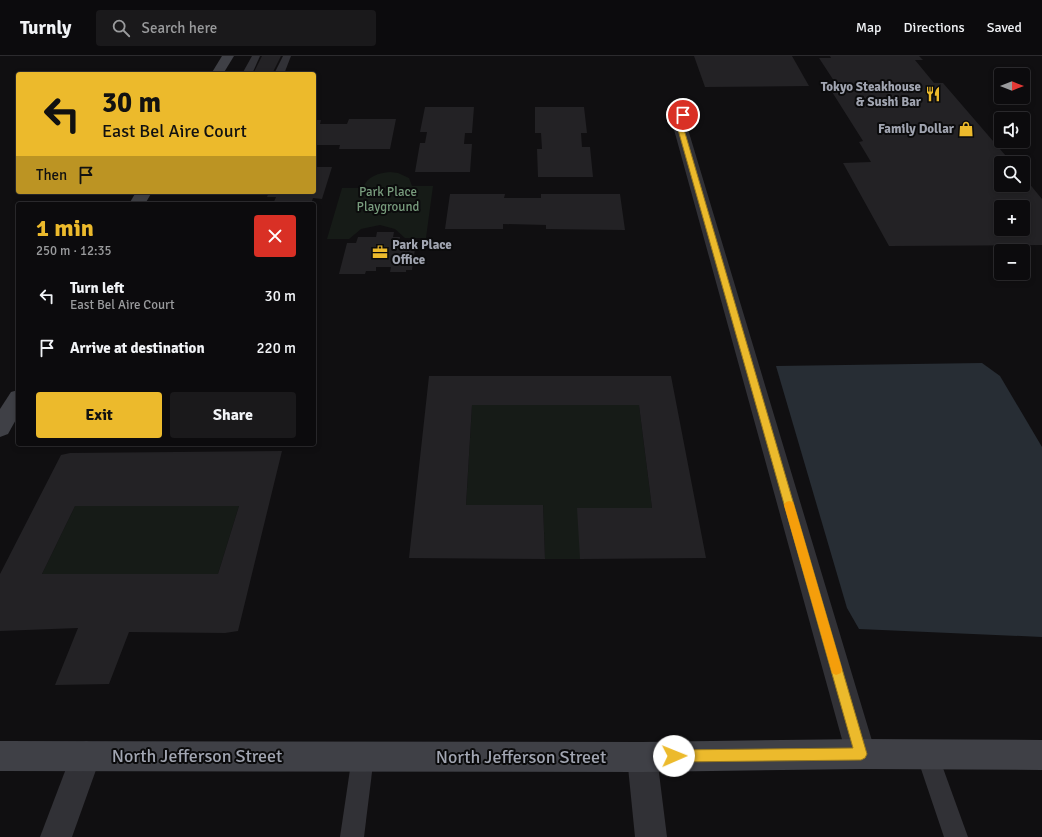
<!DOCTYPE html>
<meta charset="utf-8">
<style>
:root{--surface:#0c0b0d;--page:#1a191b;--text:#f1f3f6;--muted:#9a9b9d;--line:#2c2b2e;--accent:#ecba2c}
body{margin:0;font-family:Signika,sans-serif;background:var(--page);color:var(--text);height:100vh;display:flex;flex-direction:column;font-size:15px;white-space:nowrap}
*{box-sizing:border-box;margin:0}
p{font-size:13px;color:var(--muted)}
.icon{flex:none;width:22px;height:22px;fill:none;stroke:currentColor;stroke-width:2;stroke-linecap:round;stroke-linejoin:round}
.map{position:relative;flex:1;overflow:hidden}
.side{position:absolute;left:16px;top:146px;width:300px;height:244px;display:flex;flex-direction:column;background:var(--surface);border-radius:4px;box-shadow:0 2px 6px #0003,0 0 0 1px var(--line)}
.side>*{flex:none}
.top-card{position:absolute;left:16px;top:16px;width:300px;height:122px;border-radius:4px;box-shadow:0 2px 6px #0003,0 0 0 1px var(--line);background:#ecba2c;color:#111;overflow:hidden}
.needle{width:26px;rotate:90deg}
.fabs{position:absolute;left:994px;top:12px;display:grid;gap:8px}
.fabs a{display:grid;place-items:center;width:36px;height:36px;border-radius:4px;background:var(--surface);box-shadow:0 2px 6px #0003,0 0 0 1px var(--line);font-size:20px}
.pin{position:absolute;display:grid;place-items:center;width:34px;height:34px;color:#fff;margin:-17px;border:2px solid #fff;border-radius:50%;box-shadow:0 1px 4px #0007}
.me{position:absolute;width:44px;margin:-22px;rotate:89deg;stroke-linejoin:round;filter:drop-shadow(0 0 3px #0008)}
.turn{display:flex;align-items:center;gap:14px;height:84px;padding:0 20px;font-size:18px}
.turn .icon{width:52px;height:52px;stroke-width:2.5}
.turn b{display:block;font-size:28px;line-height:34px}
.then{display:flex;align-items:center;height:38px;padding:0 20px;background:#0003;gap:8px;font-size:15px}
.round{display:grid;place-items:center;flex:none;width:42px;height:42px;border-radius:4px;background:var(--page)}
.overview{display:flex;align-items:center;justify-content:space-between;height:68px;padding:0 20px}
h1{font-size:24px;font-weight:800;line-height:30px;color:var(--accent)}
.button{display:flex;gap:8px;margin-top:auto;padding:8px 20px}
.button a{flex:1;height:46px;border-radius:4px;background:var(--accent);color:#111;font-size:16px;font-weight:800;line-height:46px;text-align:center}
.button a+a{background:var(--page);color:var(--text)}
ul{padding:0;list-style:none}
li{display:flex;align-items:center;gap:12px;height:52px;padding:0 20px}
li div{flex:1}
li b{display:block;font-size:15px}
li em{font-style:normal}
header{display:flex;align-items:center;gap:24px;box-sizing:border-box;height:56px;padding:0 20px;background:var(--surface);border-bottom:1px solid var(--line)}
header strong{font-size:19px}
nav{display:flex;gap:22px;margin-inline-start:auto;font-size:14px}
.search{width:280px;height:36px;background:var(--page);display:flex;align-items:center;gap:10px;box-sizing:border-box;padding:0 14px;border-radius:4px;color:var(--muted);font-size:15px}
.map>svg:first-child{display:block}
.green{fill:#161b17}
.water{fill:#272d34}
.building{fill:#232225;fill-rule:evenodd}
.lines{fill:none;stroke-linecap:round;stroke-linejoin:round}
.lane{fill:#313136;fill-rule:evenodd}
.street{fill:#313136;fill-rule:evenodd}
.secondary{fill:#3f4046;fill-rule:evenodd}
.route{fill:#ecba2c;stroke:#99791d}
.slow{fill:#f59e0b}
.labels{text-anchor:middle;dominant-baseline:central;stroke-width:4;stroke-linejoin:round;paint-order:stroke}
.far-poi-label{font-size:13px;font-weight:bold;fill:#a1a5b1;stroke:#0b0b0c;text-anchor:end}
.far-park-label{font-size:13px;fill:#789c7d;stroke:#0b0b0c}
.near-street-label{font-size:18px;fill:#a1a5b1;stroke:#0b0b0c}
</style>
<header>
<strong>Turnly</strong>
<div class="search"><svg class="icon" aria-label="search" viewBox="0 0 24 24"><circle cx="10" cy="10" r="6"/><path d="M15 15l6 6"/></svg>Search here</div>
<nav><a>Map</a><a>Directions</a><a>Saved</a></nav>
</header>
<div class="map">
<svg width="1042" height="781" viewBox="0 0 1042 781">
<rect width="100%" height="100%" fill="#100f11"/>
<g class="green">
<path d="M390 116 398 117 409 122 412 130H433L426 182H405L395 173 380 169 361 173 349 183H327L342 132H363C367 120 379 117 390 116Z"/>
<path d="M472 349H639L652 452 580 503H545L543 449H466Z"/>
<path d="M75 450H239L218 518H42Z"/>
</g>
<path class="water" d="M982 307 1000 320 1042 391V581L859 573 847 552 776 310Z"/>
<g class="building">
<path d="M262 0H281L272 18H253Z"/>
<path d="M694 0H792L809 30 705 31Z"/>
<path d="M830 0H919L923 4H915L934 27H943L1012 107H1001V129H1023V120L1042 143V189L889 190 843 107 871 106 859 86 863 85 827 28H836L819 2H831ZM1001 151H1023V173H1001Z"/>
<path d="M425 51H474L472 77H465L464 88H472L470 116H415L420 87H425L427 76H420Z"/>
<path d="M535 51H584L587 77H581L582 91H590L593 121H538L537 93H542L541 77H535Z"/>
<path d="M349 63H396L390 93H339L340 89H314V64H321L320 68H347Z"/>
<path d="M314 111H332L322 143 313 142 311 148H273L276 141H267L269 136H314Z"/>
<path d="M450 138H505L504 142H541V138H620L625 174 546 173V169L503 168V173H445Z"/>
<path d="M377 176H394L393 181H400L399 186H416L412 214H406V216H390L391 211H376V215H366L365 218H339L347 187H356L358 181H376Z"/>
<path d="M429 320H671L706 502 580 503 577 452H652L639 349H472L466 449H543L545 503 409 502Z"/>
<path d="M282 395 238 575 225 577 129 576 109 628 55 629 78 572 0 575V518L61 399 70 397ZM75 450H239L218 518H42Z"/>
</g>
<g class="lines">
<g class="lane">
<path d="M252 0H260L252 18H242Z"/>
<path d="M283 0H291L284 18H274Z"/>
<path d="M927 687 935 690 968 781H944L916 698 919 690Z"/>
<path d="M363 689 371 692 374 700 364 781H340L352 700 355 692Z"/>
</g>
<g class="street">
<path d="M687 44 692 45 694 48 687 70 876 698 872 709 861 713 850 709 846 698 673 70 680 48 682 45Z"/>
<path d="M86 685 97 689 101 700 72 781H40L75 689Z"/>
<path d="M642 686 653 690 657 701 667 781H635L627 701 631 690Z"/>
</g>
<g class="secondary">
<path d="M222 0H234L223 18H211Z"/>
<path d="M136 136H152L145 148H129Z"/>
<path d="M18 334V360L8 378 0 381V353L11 336Z"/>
<path d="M861 683 1042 684V714L861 713 642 716 0 715V685L642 686Z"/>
</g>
</g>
<path class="route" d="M681 58 686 59 683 70 867 698 865 702 861 704 674 706 669 705 667 700 669 696 674 694 853 692 677 70Z"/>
<path class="slow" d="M789 445 793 446 794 449 842 613 841 617 836 619 832 617 831 613 784 449 786 446Z"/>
<defs>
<g id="restaurant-bare" transform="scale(1.2)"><path d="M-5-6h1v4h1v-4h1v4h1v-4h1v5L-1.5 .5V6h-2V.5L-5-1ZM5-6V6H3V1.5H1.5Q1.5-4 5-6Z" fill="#ecba2c" stroke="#0b0b0c" stroke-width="2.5" paint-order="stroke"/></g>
<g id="shop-bare" transform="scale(1.2)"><path d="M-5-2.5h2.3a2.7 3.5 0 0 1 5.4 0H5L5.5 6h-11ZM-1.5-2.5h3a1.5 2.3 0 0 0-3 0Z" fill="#ecba2c" stroke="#0b0b0c" stroke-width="2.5" paint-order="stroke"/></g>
<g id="office-bare" transform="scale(1.2)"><path d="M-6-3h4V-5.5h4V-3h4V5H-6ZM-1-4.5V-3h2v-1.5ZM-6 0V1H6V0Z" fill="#ecba2c" stroke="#0b0b0c" stroke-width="2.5" paint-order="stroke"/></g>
</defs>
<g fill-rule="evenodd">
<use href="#restaurant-bare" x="933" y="38"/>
<use href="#shop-bare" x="966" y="73"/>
<use href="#office-bare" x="380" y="196"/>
</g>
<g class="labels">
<g class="far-poi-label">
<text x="921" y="31">Tokyo Steakhouse<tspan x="921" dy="15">&amp; Sushi Bar</tspan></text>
<text x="954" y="73">Family Dollar</text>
<text x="392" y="189" text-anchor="start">Park Place<tspan x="392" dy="15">Office</tspan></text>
</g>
<g class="far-park-label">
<text x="388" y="136">Park Place<tspan x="388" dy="15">Playground</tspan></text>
</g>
<g class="near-street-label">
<text x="197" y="700">North Jefferson Street</text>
<text x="521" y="701">North Jefferson Street</text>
</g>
</g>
</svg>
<div class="fabs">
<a><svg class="needle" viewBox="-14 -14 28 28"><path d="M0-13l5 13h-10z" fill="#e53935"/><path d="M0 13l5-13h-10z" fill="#9a9b9d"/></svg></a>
<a><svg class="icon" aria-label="sound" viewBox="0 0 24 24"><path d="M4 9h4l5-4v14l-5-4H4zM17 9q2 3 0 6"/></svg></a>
<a><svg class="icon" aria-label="search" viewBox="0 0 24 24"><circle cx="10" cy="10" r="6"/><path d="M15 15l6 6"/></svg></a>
<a>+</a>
<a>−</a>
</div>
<div class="pin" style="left:683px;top:59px;background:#d93025"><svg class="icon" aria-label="arrive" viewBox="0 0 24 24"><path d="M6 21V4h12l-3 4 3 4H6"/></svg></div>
<svg class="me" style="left:674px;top:700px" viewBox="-20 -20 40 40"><circle r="19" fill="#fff"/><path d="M0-13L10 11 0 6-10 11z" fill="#ecba2c"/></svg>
<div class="top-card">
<div class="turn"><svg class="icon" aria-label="left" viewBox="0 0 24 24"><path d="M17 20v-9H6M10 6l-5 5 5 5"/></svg><div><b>30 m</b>East Bel Aire Court</div></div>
<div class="then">Then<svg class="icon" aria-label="arrive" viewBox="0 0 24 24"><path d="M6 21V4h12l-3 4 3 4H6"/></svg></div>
</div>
<section class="side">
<div class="overview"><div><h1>1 min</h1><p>250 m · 12:35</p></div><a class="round" style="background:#d93025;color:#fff"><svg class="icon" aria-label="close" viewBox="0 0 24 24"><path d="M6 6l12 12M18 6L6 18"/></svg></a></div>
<ul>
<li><svg class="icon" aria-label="left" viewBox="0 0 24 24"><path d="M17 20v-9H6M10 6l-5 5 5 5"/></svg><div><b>Turn left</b><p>East Bel Aire Court</p></div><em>30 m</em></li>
<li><svg class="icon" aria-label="arrive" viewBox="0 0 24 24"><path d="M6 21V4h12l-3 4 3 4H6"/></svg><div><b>Arrive at destination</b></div><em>220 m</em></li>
</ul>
<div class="button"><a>Exit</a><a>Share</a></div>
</section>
</div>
